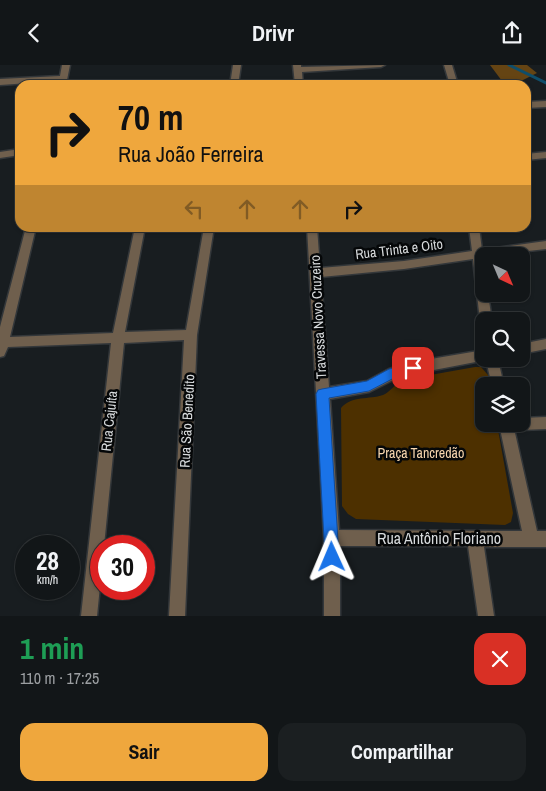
<!DOCTYPE html>
<html lang="pt">
<meta charset="utf-8">
<style>
:root{--surface:#121618;--page:#1b1f21;--text:#f1f3f6;--muted:#9c9fa2;--line:#313537;--accent:#efa73d}
body{margin:0;font-family:"Archivo Narrow",sans-serif;background:var(--page);color:var(--text);height:100vh;display:flex;flex-direction:column;font-size:19px;white-space:nowrap}
*{box-sizing:border-box;margin:0}
p{font-size:16px;color:var(--muted)}
.icon{flex:none;width:28px;height:28px;fill:none;stroke:currentColor;stroke-width:2;stroke-linecap:round;stroke-linejoin:round}
.map{position:relative;height:551px;overflow:hidden}
.details{display:flex;flex-direction:column;background:var(--surface);flex:1}
.details>*{flex:none}
.hud{position:absolute;left:15px;top:15px;width:516px;height:152px;border-radius:15px;box-shadow:0 1px 4px #0004,0 0 0 1px var(--line);background:#efa73d;color:#111;overflow:hidden}
.needle{width:32px;rotate:136deg}
.tools{position:absolute;left:475px;top:182px;display:grid;gap:10px}
.tools a{display:grid;place-items:center;width:55px;height:55px;border-radius:10px;background:var(--surface);box-shadow:0 1px 4px #0004,0 0 0 1px var(--line);font-size:25px}
.speed{position:absolute;left:15px;top:470px;display:flex;gap:10px;font-size:25px;font-weight:700;text-align:center}
.speed>*{display:grid;place-content:center;width:65px;height:65px;border-radius:50%;background:var(--surface);box-shadow:0 1px 4px #0004,0 0 0 1px var(--line);line-height:1}
.speed small{font-size:12px;font-weight:400}
.speed .limit{border:8px solid #d22;background:#fff;color:#111}
.pin{position:absolute;display:grid;place-items:center;width:42px;height:42px;color:#fff;margin:-21px;border-radius:10px;box-shadow:0 2px 8px #0006}
.me{position:absolute;width:55px;margin:-28px;rotate:359deg;stroke-linejoin:round;filter:drop-shadow(0 0 4px #0008)}
.turn{display:flex;align-items:center;gap:18px;height:105px;padding:0 20px;font-size:22px}
.turn .icon{width:65px;height:65px;stroke-width:2.5}
.turn b{display:block;font-size:35px;line-height:42px}
.lanes{display:flex;align-items:center;height:48px;padding:0 20px;background:#0003;justify-content:center;gap:25px;direction:ltr}
.lanes .off{opacity:.35}
.round{display:grid;place-items:center;flex:none;width:52px;height:52px;border-radius:15px;background:var(--page)}
.overview{display:flex;align-items:center;justify-content:space-between;height:85px;padding:0 20px}
h1{font-size:30px;font-weight:700;line-height:38px;color:#1e9e55}
.primary-button{display:flex;gap:10px;margin-top:auto;padding:10px 20px}
.primary-button a{flex:1;height:58px;border-radius:15px;background:var(--accent);color:#111;font-size:20px;font-weight:700;line-height:58px;text-align:center}
.primary-button a+a{background:var(--page);color:var(--text)}
header{display:flex;justify-content:space-between;align-items:center;height:65px;padding:0 20px;background:var(--surface);font-size:22px;font-weight:700}
.map>svg:first-child{display:block}
.green{fill:#4d3000}
.forest{fill:#654413}
.lines{fill:none;stroke-linecap:round;stroke-linejoin:round}
.stream{stroke:#0f4e6b;stroke-width:3}
.minor-casing{stroke:#33373a;stroke-width:3}
.minor{fill:#6f5f4d;fill-rule:evenodd}
.route{fill:#1a73e8;stroke:#114b97}
.labels{text-anchor:middle;dominant-baseline:central;stroke-width:5;stroke-linejoin:round;paint-order:stroke}
.street-label{font-size:14px;fill:#d7dadc;stroke:#050708}
.park-label{font-size:14px;fill:#f7d6ae;stroke:#050708}
.near-street-label{font-size:16px;fill:#d7dadc;stroke:#050708}
</style>
<header><svg class="icon" aria-label="back" viewBox="0 0 24 24"><path d="M15 5l-7 7 7 7"/></svg>Drivr<svg class="icon" aria-label="share" viewBox="0 0 24 24"><path d="M12 15V3M7 8l5-5 5 5M5 13v7h14v-7"/></svg></header>
<div class="map">
<svg width="546" height="551" viewBox="0 0 546 551">
<rect width="100%" height="100%" fill="#181d20"/>
<path class="green" d="M475 302H481L488 310 490 321H484V359H497L513 448 511 457 505 460 356 454 348 449 342 441 341 343C352 330 369 335 383 330 390 327 395 319 402 315Z"/>
<path class="forest" d="M490 0H527L537 8 513 20H505Z"/>
<g class="lines">
<path class="stream" d="M509 0 546 18"/>
<g class="minor-casing">
<g id="minor">
<path d="M62 0H70L66 20H58L59 16 0 20V14L60 11Z"/>
<path d="M233 0H241L238 20H230Z"/>
<path d="M293 0H301V2L385 0 381 2 302 7 303 20H295Z"/>
<path d="M444 0H452L458 20H450Z"/>
<path d="M546 36V42L526 43V37Z"/>
<path d="M20 84V90L0 93V87Z"/>
<path d="M546 87V93L526 95V89Z"/>
<path d="M26 162H36L10 272 113 268 135 162H145L125 267 186 265 204 162H214L197 270 185 551H169L184 275 124 278 104 481H101V511L97 551H81L111 278 8 282 4 291 0 292V262Z"/>
<path d="M307 162H317L320 203 404 196 472 186 469 162H479L482 185 546 176V184L484 191V229H488L492 256H484V260L480 256 473 194 404 204 321 212 329 322 367 316 389 304 413 297 484 285V294H498L504 321H492L486 295 413 309 397 313 369 327 330 334 339 465 522 466 499 359H513L537 466H546V482H484L494 551H478L468 481H340V551H324V473Z"/>
<path d="M546 274V284L521 289V279Z"/>
<path d="M546 352V364L521 365 516 363 514 359H521V353Z"/>
</g>
</g>
<use href="#minor" class="minor"/>
</g>
<path class="route" d="M413 298 417 299 419 303 417 307 396 312 369 326 329 333 339 492 337 497 332 499 327 497 325 492 316 329 318 325 322 324 367 316 389 304Z"/>
<g class="labels">
<g class="street-label">
<text transform="translate(399 184) rotate(-7)">Rua Trinta e Oito</text>
<text transform="translate(318 252) rotate(-93)">Travessa Novo Cruzeiro</text>
<text transform="translate(109 356) rotate(-84)">Rua Cajuíta</text>
<text transform="translate(187 356) rotate(-87)">Rua São Benedito</text>
</g>
<g class="park-label">
<text x="421" y="388">Praça Tancredão</text>
</g>
<g class="near-street-label">
<text x="439" y="473">Rua Antônio Floriano</text>
</g>
</g>
</svg>
<div class="tools">
<a><svg class="needle" viewBox="-14 -14 28 28"><path d="M0-13l5 13h-10z" fill="#e53935"/><path d="M0 13l5-13h-10z" fill="#9c9fa2"/></svg></a>
<a><svg class="icon" aria-label="search" viewBox="0 0 24 24"><circle cx="10" cy="10" r="6"/><path d="M15 15l6 6"/></svg></a>
<a><svg class="icon" aria-label="layers" viewBox="0 0 24 24"><path d="M12 4l9 5-9 5-9-5zM3 14l9 5 9-5"/></svg></a>
</div>
<div class="speed"><div>28<small>km/h</small></div><div class="limit">30</div></div>
<div class="pin" style="left:413px;top:303px;background:#d93025"><svg class="icon" aria-label="arrive" viewBox="0 0 24 24"><path d="M6 21V4h12l-3 4 3 4H6"/></svg></div>
<svg class="me" style="left:332px;top:492px" viewBox="-20 -20 40 40"><path d="M0-17L14 15 0 8-14 15z" fill="#1a73e8" stroke="#fff" stroke-width="4"/></svg>
<div class="hud">
<div class="turn"><svg class="icon" aria-label="right" viewBox="0 0 24 24"><path d="M7 20v-9h11M14 6l5 5-5 5"/></svg><div><b>70 m</b>Rua João Ferreira</div></div>
<div class="lanes"><svg class="icon off" aria-label="left" viewBox="0 0 24 24"><path d="M17 20v-9H6M10 6l-5 5 5 5"/></svg><svg class="icon off" aria-label="ahead" viewBox="0 0 24 24"><path d="M12 20V5M6 11l6-6 6 6"/></svg><svg class="icon off" aria-label="ahead" viewBox="0 0 24 24"><path d="M12 20V5M6 11l6-6 6 6"/></svg><svg class="icon" aria-label="right" viewBox="0 0 24 24"><path d="M7 20v-9h11M14 6l5 5-5 5"/></svg></div>
</div>
</div>
<section class="details">
<div class="overview"><div><h1>1 min</h1><p>110 m · 17:25</p></div><a class="round" style="background:#d93025;color:#fff"><svg class="icon" aria-label="close" viewBox="0 0 24 24"><path d="M6 6l12 12M18 6L6 18"/></svg></a></div>
<div class="primary-button"><a>Sair</a><a>Compartilhar</a></div>
</section>
